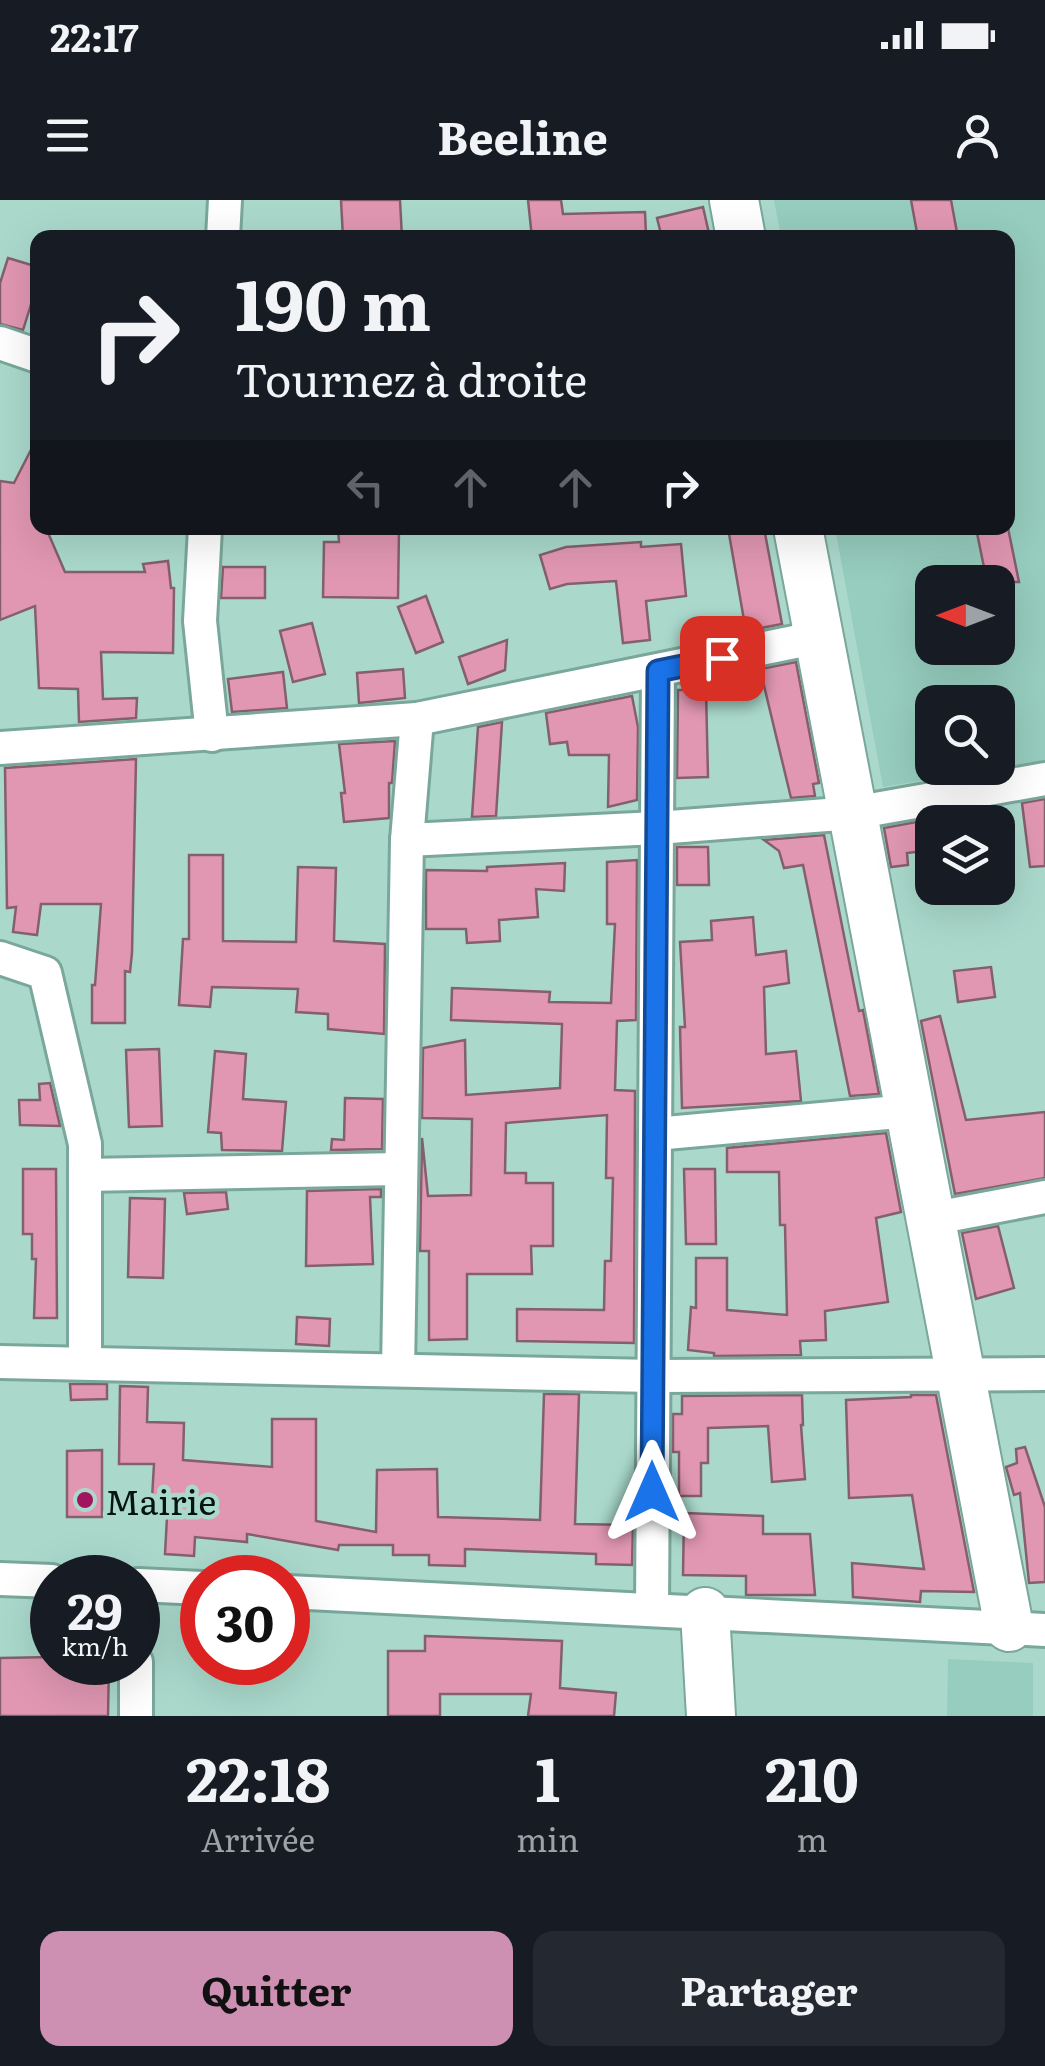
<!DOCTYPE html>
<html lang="fr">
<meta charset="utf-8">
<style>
:root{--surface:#171b24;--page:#242831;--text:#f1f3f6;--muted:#9ea1a6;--accent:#cd8fb2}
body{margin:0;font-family:Literata,serif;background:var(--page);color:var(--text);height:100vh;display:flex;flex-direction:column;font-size:38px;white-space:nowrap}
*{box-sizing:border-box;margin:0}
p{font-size:32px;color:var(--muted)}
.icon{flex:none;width:55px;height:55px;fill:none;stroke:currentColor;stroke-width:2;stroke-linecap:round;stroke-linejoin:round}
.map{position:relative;height:1516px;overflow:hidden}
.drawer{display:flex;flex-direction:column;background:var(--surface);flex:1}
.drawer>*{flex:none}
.guide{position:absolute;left:30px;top:30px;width:985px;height:305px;border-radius:20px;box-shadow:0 10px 40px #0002;background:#171b24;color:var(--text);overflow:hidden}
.needle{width:65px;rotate:270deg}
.buttons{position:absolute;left:915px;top:365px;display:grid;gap:20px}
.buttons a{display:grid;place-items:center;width:100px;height:100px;border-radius:20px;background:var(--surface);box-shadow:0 10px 40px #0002;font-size:50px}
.speed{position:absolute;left:30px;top:1355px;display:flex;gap:20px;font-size:50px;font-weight:700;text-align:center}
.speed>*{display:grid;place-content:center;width:130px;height:130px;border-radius:50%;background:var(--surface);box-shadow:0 10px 40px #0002;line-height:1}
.speed small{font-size:25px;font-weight:400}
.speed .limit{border:15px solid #d22;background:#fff;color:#111}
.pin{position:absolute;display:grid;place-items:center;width:85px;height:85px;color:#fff;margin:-42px;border-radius:20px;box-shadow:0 5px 15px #0006}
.me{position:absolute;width:110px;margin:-55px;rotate:0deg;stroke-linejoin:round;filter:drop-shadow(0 0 8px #0008)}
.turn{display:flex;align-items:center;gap:35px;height:210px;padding:0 40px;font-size:45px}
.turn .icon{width:130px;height:130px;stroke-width:2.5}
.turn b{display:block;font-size:70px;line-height:85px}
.lanes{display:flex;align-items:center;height:95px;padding:0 40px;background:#0003;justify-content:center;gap:50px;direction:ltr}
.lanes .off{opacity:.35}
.eta{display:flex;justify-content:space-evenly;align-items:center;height:170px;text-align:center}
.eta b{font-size:60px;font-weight:700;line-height:70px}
.cta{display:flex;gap:20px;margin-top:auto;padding:20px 40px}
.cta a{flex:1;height:115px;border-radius:20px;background:var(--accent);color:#111;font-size:40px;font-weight:700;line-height:115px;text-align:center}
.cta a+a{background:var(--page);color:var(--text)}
.status{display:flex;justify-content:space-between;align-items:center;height:70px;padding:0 50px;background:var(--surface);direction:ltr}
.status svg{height:28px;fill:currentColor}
header{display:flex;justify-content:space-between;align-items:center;height:130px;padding:0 40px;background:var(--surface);font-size:45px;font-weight:700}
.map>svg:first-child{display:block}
.built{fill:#96cdbe;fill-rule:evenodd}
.building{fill:#e197b2;stroke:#845f6c;stroke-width:2.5}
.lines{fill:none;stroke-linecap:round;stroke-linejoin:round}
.street-casing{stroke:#7aa79b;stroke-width:38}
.secondary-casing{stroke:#7aa79b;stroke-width:52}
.street{stroke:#fff;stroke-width:32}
.secondary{stroke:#fff;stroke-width:48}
.route-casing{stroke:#114b97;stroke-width:25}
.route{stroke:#1a73e8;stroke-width:18}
.poi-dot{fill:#a1155e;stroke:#aad9cc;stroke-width:4}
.labels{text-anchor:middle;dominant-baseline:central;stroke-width:9;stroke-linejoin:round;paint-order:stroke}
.poi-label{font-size:35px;fill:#041410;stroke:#aad9cc;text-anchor:start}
</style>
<div class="status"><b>22:17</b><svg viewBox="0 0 49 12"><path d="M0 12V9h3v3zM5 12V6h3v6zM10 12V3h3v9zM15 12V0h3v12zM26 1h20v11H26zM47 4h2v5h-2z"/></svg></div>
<header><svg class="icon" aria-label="menu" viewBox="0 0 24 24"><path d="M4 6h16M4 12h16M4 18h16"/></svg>Beeline<svg class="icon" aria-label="person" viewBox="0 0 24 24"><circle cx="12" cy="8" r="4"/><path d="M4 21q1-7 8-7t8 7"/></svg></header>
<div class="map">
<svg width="1045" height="1516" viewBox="0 0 1045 1516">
<rect width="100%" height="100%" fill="#aad9cc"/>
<g class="built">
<path d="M774 0H1045V560L883 587 835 328H1008V38L781 37ZM932 382H998V448H932ZM932 502H998V568H932Z"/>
<path d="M948 1459 1033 1463V1516H947Z"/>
</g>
<g class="building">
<path d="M341 0H400L402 38H343Z"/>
<path d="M528 0H561L563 14 645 12 646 35 532 38Z"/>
<path d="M911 0H951L958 38H918Z"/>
<path d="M703 7 710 38H662L657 18Z"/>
<path d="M8 58 38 67V82L23 130 0 124V83Z"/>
<path d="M38 236V328H46L65 372H145L143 364 168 361 171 388H174L173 453 101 452 103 499 137 498 136 518 79 522 78 489 39 488 35 406 0 420V281L14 283Z"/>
<path d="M338 328H399L398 398 323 397 324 342H339Z"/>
<path d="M728 328H764L782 424 751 430 749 419 744 420Z"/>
<path d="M976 328H1008L1019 382H987Z"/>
<path d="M641 342V347L681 344 686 396 646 401 650 440 623 443 616 381 567 384 550 389 540 355 566 347Z"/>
<path d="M223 367H265V398H221Z"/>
<path d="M426 396 443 442 416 453 398 407Z"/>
<path d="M312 423 325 474 293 482 280 431Z"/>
<path d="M507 440 505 470 468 484 459 457Z"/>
<path d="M796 462 819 583 813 584 815 596 791 598 760 469Z"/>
<path d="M403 469 405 498 359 503 357 473Z"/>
<path d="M283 472 287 508 232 512 228 479Z"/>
<path d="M678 490H706L708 577 677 578Z"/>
<path d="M632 496 638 527 637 600 608 607 609 555H569L567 542 550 544 546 513Z"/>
<path d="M502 522 496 616 472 617 478 527Z"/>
<path d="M395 541 392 583H389V618L344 622 341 593H345L339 544Z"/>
<path d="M136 559 132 753 130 772 125 771V823H92V785H95L101 704H41L37 735 13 732 16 707 7 708 5 568Z"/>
<path d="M1045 599V666L1030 667 1022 603Z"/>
<path d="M932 619V650L907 653 908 665 891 667 884 628Z"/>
<path d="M824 635 859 811 863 810 879 894 850 896 803 665 784 668 779 651 764 640Z"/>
<path d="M677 647H708L709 685H677Z"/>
<path d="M189 655H223V741L296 742 298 667 336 668 334 741 385 744 384 834 328 829V814L296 812 298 789 212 787 210 807 179 805 183 739H189Z"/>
<path d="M637 660 636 820 617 821 615 890 635 891 634 1143 517 1141V1109L604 1110 605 1061H611L613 978H606L607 915 506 923 505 973H526V983H553V1046H531L532 1074H467V1139L429 1140V1051H420L422 938 428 996 471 995 472 919 422 918 423 848 465 840 466 895 560 888 562 824 451 820 452 788 550 792 549 802 611 803 615 724H607V662Z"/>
<path d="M565 663 564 691 536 689 538 717 499 720 500 741 467 743 466 729H426V670L487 671V667Z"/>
<path d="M753 717 756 755 786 751 789 783 764 787 766 854 796 851 801 901 682 908 680 827H685L680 742 712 740 711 721Z"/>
<path d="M991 767 995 797 958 802 954 771Z"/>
<path d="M940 816 966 920 1045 912V978L955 994 921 821Z"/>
<path d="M159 849 162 926 129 927 126 850Z"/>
<path d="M215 851 246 854 243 899 286 902 282 951 222 950 221 933 208 932Z"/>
<path d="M50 883 60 926 20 925 19 900H40L39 884Z"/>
<path d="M345 898 383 899 382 949 331 950 332 939 344 940Z"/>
<path d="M886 933 901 1012 876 1018 888 1102 825 1111 826 1140 800 1141 801 1155 714 1156V1153L688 1150 691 1107 696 1108V1058H727V1110L787 1115 785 1025H780L779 972H727V948Z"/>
<path d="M23 969H56L57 1118H34L36 1059H32V1034H23Z"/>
<path d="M684 969H715L716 1044H686Z"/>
<path d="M381 989V997H370L373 1064 306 1066 307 991Z"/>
<path d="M226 992 228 1009 187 1014 184 993Z"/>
<path d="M130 998 165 999 163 1078 128 1077Z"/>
<path d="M998 1026 1014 1088 976 1099 962 1033Z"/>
<path d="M297 1117 330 1119 329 1146 296 1144Z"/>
<path d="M70 1184H107V1199L71 1200Z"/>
<path d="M120 1186 148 1187 147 1222 184 1223 183 1260 272 1267V1219H316V1321L376 1332 377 1270 437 1269 438 1317 540 1320 544 1194H579L575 1324 633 1325 632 1365 596 1364V1354L465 1349V1366L429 1365V1355H393V1345H339L338 1350 247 1334V1342L195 1337 194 1356 165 1354 167 1317 151 1316 154 1264H119Z"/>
<path d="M802 1195 803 1225H801L805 1279 772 1282 768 1226 708 1228V1263H701V1296H679V1252H673V1214H682V1196Z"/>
<path d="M911 1195H936L974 1392 921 1391 920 1402 853 1397 852 1363 924 1369 912 1295 849 1298 846 1200 911 1197Z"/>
<path d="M1025 1247 1045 1307V1382L1029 1383 1020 1293 1014 1295 1006 1267 1017 1263 1016 1249Z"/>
<path d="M102 1250V1317H67V1251Z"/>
<path d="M684 1313 763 1316V1334H810L815 1395H746V1376L683 1375Z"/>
<path d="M425 1436 562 1441 560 1488 616 1493 614 1516H528L531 1494H440V1516H388V1451H425Z"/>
<path d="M52 1457V1462H109L108 1516H0V1458Z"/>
</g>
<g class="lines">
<g class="street-casing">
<g id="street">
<path d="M223 38 225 0"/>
<path d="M0 143 38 156"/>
<path d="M205 328 200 421 212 535"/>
<path d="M0 548 417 519 819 437"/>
<path d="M407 640 657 628 853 613 1045 579"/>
<path d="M0 758 45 773 85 944V1163"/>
<path d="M655 934 909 911"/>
<path d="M85 975 399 969"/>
<path d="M930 1019 1045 997"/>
<path d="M0 1162 653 1176 1045 1174"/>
<path d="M398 1170 407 640 417 519"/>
<path d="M0 1379 52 1381"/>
<path d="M138 1385 202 1388"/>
<path d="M288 1392 1045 1430"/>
<path d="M652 1410 658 471"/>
<path d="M136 1462V1516"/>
</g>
</g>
<g class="secondary-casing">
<g id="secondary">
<path d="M734 0 741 38"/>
<path d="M798 328 1009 1427"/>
<path d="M705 1412 711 1516"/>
</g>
</g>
<use href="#street" class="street"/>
<use href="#secondary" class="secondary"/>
</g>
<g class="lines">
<g class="route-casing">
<path id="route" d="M652 1292 658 471 722 458"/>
</g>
<use href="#route" class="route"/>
</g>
<circle class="poi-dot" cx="85" cy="1300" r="10"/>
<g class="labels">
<g class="poi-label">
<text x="105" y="1300">Mairie</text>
</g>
</g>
</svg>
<div class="buttons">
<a><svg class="needle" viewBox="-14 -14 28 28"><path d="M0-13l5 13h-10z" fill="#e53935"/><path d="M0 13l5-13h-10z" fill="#9ea1a6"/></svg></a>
<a><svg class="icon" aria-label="search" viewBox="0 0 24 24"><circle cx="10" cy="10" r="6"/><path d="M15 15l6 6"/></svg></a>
<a><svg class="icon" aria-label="layers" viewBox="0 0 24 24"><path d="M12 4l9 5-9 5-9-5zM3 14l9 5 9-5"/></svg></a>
</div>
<div class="speed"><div>29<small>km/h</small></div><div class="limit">30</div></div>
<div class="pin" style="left:722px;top:458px;background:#d93025"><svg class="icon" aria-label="arrive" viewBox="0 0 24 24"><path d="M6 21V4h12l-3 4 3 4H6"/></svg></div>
<svg class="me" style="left:652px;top:1292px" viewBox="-20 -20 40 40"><path d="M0-17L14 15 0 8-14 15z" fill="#1a73e8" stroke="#fff" stroke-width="4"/></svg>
<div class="guide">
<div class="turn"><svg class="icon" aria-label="right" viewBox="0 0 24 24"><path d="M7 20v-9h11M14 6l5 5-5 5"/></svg><div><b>190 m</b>Tournez à droite</div></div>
<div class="lanes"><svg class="icon off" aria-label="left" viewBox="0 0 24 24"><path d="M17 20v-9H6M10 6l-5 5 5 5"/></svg><svg class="icon off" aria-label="ahead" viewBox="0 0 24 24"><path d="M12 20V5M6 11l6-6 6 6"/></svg><svg class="icon off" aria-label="ahead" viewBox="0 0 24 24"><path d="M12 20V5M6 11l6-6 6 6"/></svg><svg class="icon" aria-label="right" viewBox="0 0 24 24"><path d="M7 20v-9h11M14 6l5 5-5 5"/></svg></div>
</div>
</div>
<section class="drawer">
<div class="eta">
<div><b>22:18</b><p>Arrivée</p></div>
<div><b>1</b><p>min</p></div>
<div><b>210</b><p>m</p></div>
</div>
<div class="cta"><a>Quitter</a><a>Partager</a></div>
</section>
